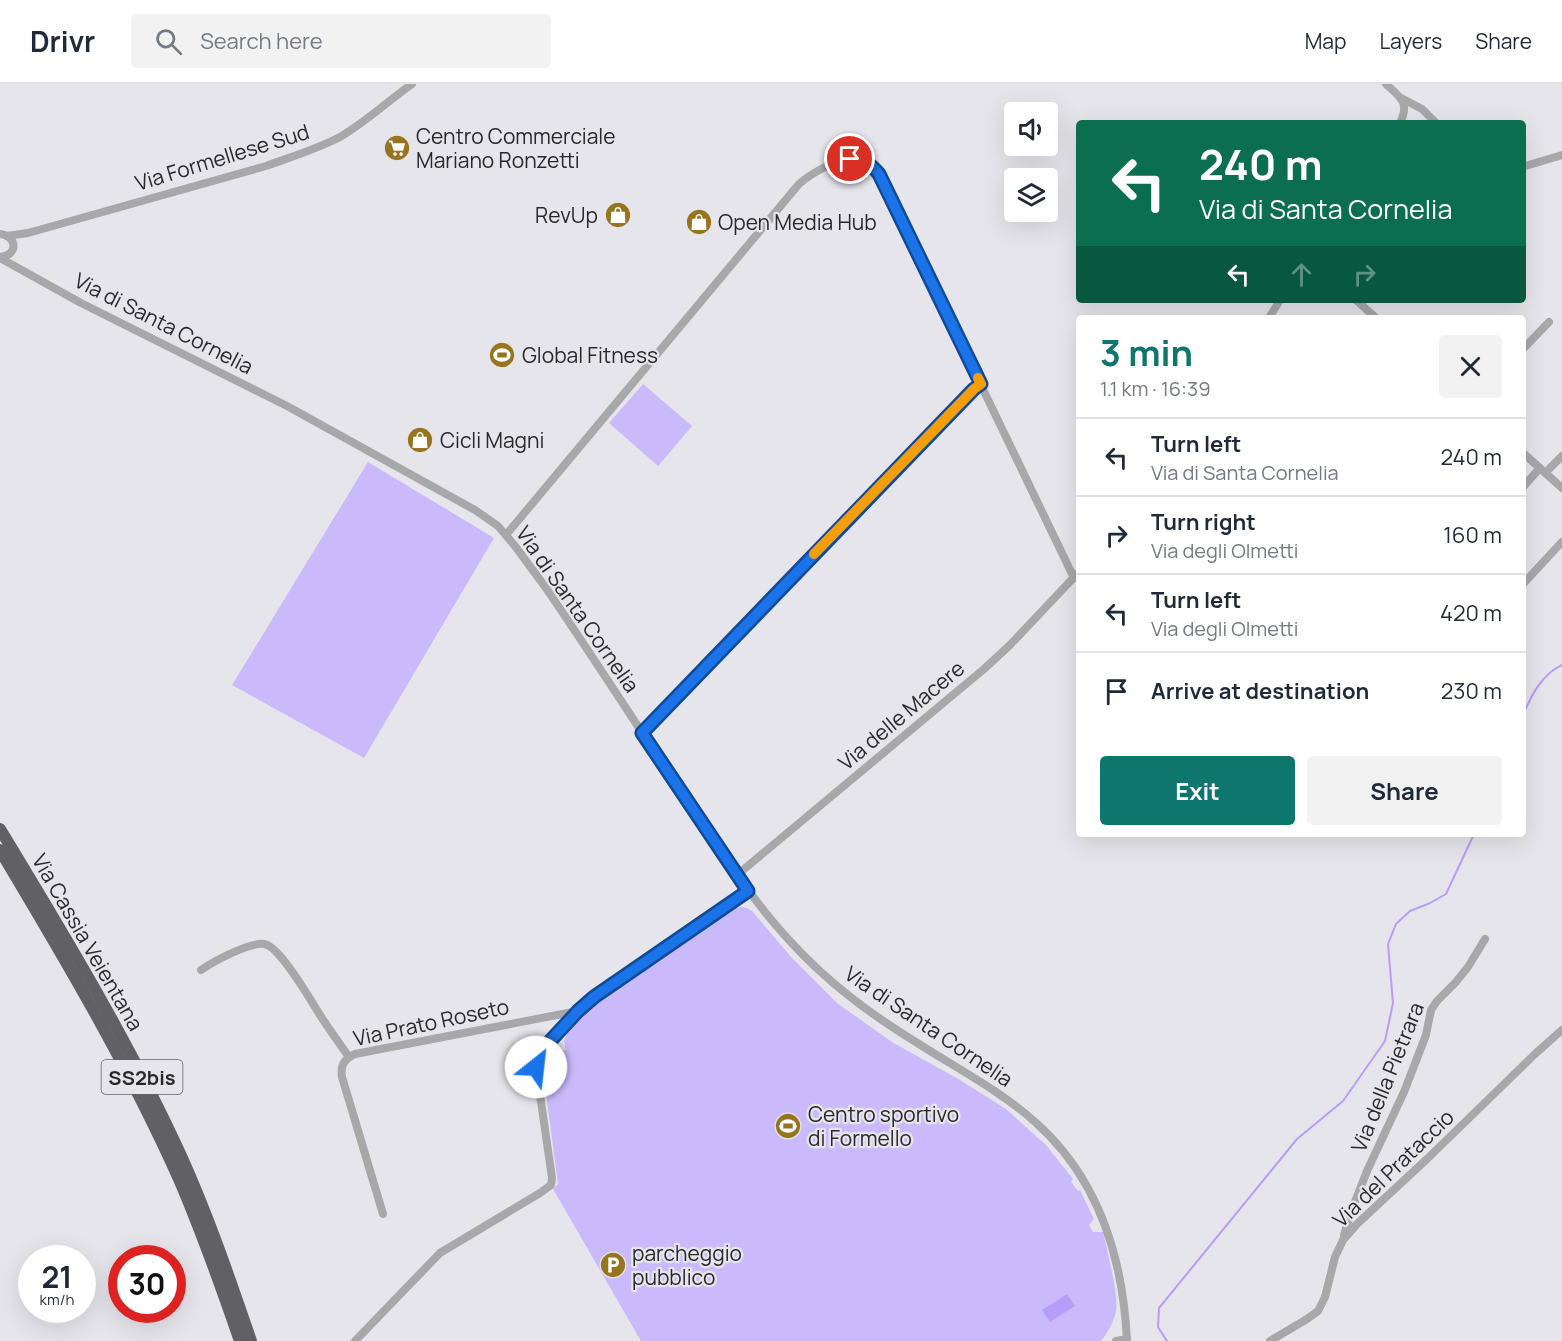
<!DOCTYPE html>
<meta charset="utf-8">
<style>
:root{--surface:#fff;--page:#f2f2f3;--text:#1f2937;--muted:#747a83;--line:#e0e1e3;--accent:#0f766e}
body{margin:0;font-family:Manrope,sans-serif;background:var(--page);color:var(--text);height:100vh;display:flex;flex-direction:column;font-size:22px;white-space:nowrap}
*{box-sizing:border-box;margin:0}
p{font-size:20px;color:var(--muted)}
.icon{flex:none;width:33px;height:33px;fill:none;stroke:currentColor;stroke-width:2;stroke-linecap:round;stroke-linejoin:round}
.map{position:relative;flex:1;overflow:hidden}
.panel{position:absolute;left:1076px;top:231px;width:450px;height:522px;display:flex;flex-direction:column;background:var(--surface);border-radius:6px;box-shadow:0 6px 24px #0002}
.panel>*{flex:none}
.top-card{position:absolute;left:1076px;top:36px;width:450px;height:183px;border-radius:6px;box-shadow:0 6px 24px #0002;background:#0b6e4f;color:#fff;overflow:hidden}
.fabs{position:absolute;left:1004px;top:18px;display:grid;gap:12px}
.fabs a{display:grid;place-items:center;width:54px;height:54px;border-radius:6px;background:var(--surface);box-shadow:0 6px 24px #0002;font-size:30px}
.speed{position:absolute;left:18px;top:1161px;display:flex;gap:12px;font-size:30px;font-weight:700;text-align:center}
.speed>*{display:grid;place-content:center;width:78px;height:78px;border-radius:50%;background:var(--surface);box-shadow:0 6px 24px #0002;line-height:1}
.speed small{font-size:15px;font-weight:400}
.speed .limit{border:9px solid #d22;background:#fff;color:#111}
.pin{position:absolute;display:grid;place-items:center;width:51px;height:51px;color:#fff;margin:-26px;border:3px solid #fff;border-radius:50%;box-shadow:0 2px 6px #0007}
.me{position:absolute;width:66px;margin:-33px;rotate:29deg;stroke-linejoin:round;filter:drop-shadow(0 0 4px #0008)}
.turn{display:flex;align-items:center;gap:21px;height:126px;padding:0 24px;font-size:27px}
.turn .icon{width:78px;height:78px;stroke-width:2.5}
.turn b{display:block;font-size:42px;line-height:51px}
.lanes{display:flex;align-items:center;height:57px;padding:0 24px;background:#0003;justify-content:center;gap:30px;direction:ltr}
.lanes .off{opacity:.35}
.round{display:grid;place-items:center;flex:none;width:63px;height:63px;border-radius:6px;background:var(--page)}
.summary{display:flex;align-items:center;justify-content:space-between;height:102px;padding:0 24px}
h1{font-size:36px;font-weight:700;line-height:45px;color:var(--accent)}
.button{display:flex;gap:12px;margin-top:auto;padding:12px 24px}
.button a{flex:1;height:69px;border-radius:6px;background:var(--accent);color:#fff;font-size:24px;font-weight:700;line-height:69px;text-align:center}
.button a+a{background:var(--page);color:var(--text)}
ul{padding:0;list-style:none}
li{display:flex;align-items:center;gap:18px;height:78px;padding:0 24px;border-top:2px solid var(--line)}
li div{flex:1}
li b{display:block;font-size:22px}
li em{font-style:normal}
header{display:flex;align-items:center;gap:36px;box-sizing:border-box;height:84px;padding:0 30px;background:var(--surface);border-bottom:2px solid var(--line)}
header strong{font-size:28px}
nav{display:flex;gap:33px;margin-inline-start:auto;font-size:21px}
.search{width:420px;height:54px;background:var(--page);display:flex;align-items:center;gap:15px;box-sizing:border-box;padding:0 21px;border-radius:6px;color:var(--muted);font-size:22px}
.map>svg:first-child{display:block}
.green{fill:#cabafc}
.water{fill:#b69ef8}
.lines{fill:none;stroke-linecap:round;stroke-linejoin:round}
.stream{stroke:#b69ef8;stroke-width:2}
.minor{stroke:#a8a7aa;stroke-width:8}
.highway{stroke:#616065;stroke-width:12}
.route-casing{stroke:#114b97;stroke-width:15}
.route{stroke:#1a73e8;stroke-width:10}
.slow{stroke:#f59e0b;stroke-width:10}
.labels{text-anchor:middle;dominant-baseline:central;stroke-width:4.5;stroke-linejoin:round;paint-order:stroke}
.shield{fill:#e7e5ec;stroke:#626165;stroke-width:1.5}
.shield-label{font-size:20px;font-weight:bold;fill:#29282b}
.poi-label{font-size:21px;fill:#29282b;stroke:#e7e5ec;text-anchor:start}
.street-label{font-size:21px;fill:#29282b;stroke:#e7e5ec}
</style>
<header>
<strong>Drivr</strong>
<div class="search"><svg class="icon" aria-label="search" viewBox="0 0 24 24"><circle cx="10" cy="10" r="6"/><path d="M15 15l6 6"/></svg>Search here</div>
<nav><a>Map</a><a>Layers</a><a>Share</a></nav>
</header>
<div class="map">
<svg width="1562" height="1257" viewBox="0 0 1562 1257">
<rect width="100%" height="100%" fill="#e7e5ec"/>
<g class="green">
<path d="M643 300 692 342 658 382 609 339Z"/>
<path d="M368 378 494 454 364 674 232 601Z"/>
<path d="M741 823 747 824 752 827 792 874 837 919 892 958 960 996 1006 1025 1046 1061 1073 1095 1071 1098 1078 1107 1080 1106 1094 1135 1089 1141 1093 1148H1103C1107 1167 1119 1211 1116 1228 1113 1239 1108 1248 1101 1257H641L553 1105 558 1100 541 972 544 970 566 966 564 957 568 948 587 925 606 910 674 867 699 848 735 825Z"/>
</g>
<path class="water" d="M1067 1210 1075 1222 1050 1238 1042 1226Z"/>
<g class="lines">
<g class="stream">
<path d="M1522 633C1531 612 1541 591 1562 581"/>
<path d="M1167 1257 1158 1243 1159 1224 1297 1055 1343 1017 1385 957 1393 919 1388 860 1396 840 1410 827 1430 819 1446 810 1474 750"/>
</g>
<g class="minor">
<path d="M1386 0C1401 14 1410 19 1400 39"/>
<path d="M1401 14 1422 25 1436 39"/>
<path d="M1522 83 1562 71"/>
<path d="M0 150C18 152 18 172 0 173"/>
<path d="M7 152 28 149 266 82C291 73 317 65 340 53 366 38 388 17 412 0"/>
<path d="M0 174 81 219 287 322 475 426 498 442 515 462 546 504C595 576 642 649 690 721 722 768 751 815 789 856 828 899 870 930 919 960 958 985 999 1006 1034 1037 1098 1093 1123 1174 1127 1257"/>
<path d="M1356 216 1376 234"/>
<path d="M1269 234 1280 216"/>
<path d="M1522 266 1549 238"/>
<path d="M1522 368 1562 404"/>
<path d="M1545 389 1562 372"/>
<path d="M1522 404 1540 384"/>
<path d="M506 451 799 100C808 92 817 87 827 82 856 68 871 76 885 102L1074 494"/>
<path d="M1522 501 1562 458"/>
<path d="M642 649 974 305 981 300"/>
<path d="M737 791 984 585 1010 561 1078 489"/>
<path d="M201 886C214 877 250 858 264 860 280 862 311 917 320 931 329 945 339 959 349 973"/>
<path d="M383 1130 342 993C340 982 344 975 355 970L578 927"/>
<path d="M1344 1151 1351 1128 1367 1087 1404 1008 1426 951 1431 926 1437 917 1455 899 1468 883 1485 855"/>
<path d="M355 1257 440 1169 540 1109 551 1101 552 1094 536 983 537 974 540 968 578 927 594 913 749 807"/>
<path d="M1116 1257 1127 1255"/>
<path d="M1270 1257 1307 1235 1318 1227 1325 1213 1335 1173 1343 1156 1357 1140 1427 1075 1535 970 1562 946"/>
</g>
<g class="highway">
<path d="M0 745C65 852 130 960 182 1074 209 1134 230 1196 251 1257"/>
<path d="M0 766C64 873 128 981 179 1095 202 1148 221 1202 240 1257"/>
</g>
</g>
<g class="lines">
<g class="route-casing">
<path id="route" d="M536 983 537 974 540 968 578 927 594 913 748 807 642 649 974 305 981 300 879 90C871 80 863 75 850 75"/>
</g>
<use href="#route" class="route"/>
<path class="slow" d="M814 470 974 305 981 300 978 294"/>
</g>
<defs>
<g id="supermarket-disc" transform="scale(1.35)"><circle r="9.5" fill="#97751e" stroke="#e7e5ec"/><path d="M-6-5.5h2.5l.6 2H6L4.5 2H-2.5L-4.4-4H-6ZM-1.5 3.2a1.3 1.3 0 1 0 .1 0ZM3 3.2a1.3 1.3 0 1 0 .1 0Z" fill="#fff"/></g>
<g id="shop-disc" transform="scale(1.35)"><circle r="9.5" fill="#97751e" stroke="#e7e5ec"/><path d="M-5-2.5h2.3a2.7 3.5 0 0 1 5.4 0H5L5.5 6h-11ZM-1.5-2.5h3a1.5 2.3 0 0 0-3 0Z" fill="#fff"/></g>
<g id="stadium-disc" transform="scale(1.35)"><circle r="9.5" fill="#97751e" stroke="#e7e5ec"/><path d="M0-5a6.5 5 0 1 0 0 10a6.5 5 0 1 0 0-10ZM-3.5-1.8h7v3.6h-7Z" fill="#fff"/></g>
<g id="parking-disc" transform="scale(1.35)"><circle r="9.5" fill="#97751e" stroke="#e7e5ec"/><path d="M-3.5-5.5H1a3.5 3.5 0 0 1 0 7H-1V5.5H-3.5ZM-1-3.4V-.6H.8a1.4 1.4 0 0 0 0-2.8Z" fill="#fff"/></g>
</defs>
<g fill-rule="evenodd">
<use href="#supermarket-disc" x="397" y="64"/>
<use href="#shop-disc" x="618" y="131"/>
<use href="#shop-disc" x="699" y="138"/>
<use href="#stadium-disc" x="502" y="271"/>
<use href="#shop-disc" x="420" y="356"/>
<use href="#stadium-disc" x="788" y="1042"/>
<use href="#parking-disc" x="613" y="1181"/>
</g>
<g class="labels">
<rect class="shield" x="101.5" y="976" width="81" height="34" rx="4.5"/>
<g class="shield-label">
<text x="142" y="993">SS2bis</text>
</g>
<g class="poi-label">
<text x="416" y="52">Centro Commerciale<tspan x="416" dy="24">Mariano Ronzetti</tspan></text>
<text x="598" y="131" text-anchor="end">RevUp</text>
<text x="718" y="138">Open Media Hub</text>
<text x="522" y="271">Global Fitness</text>
<text x="440" y="356">Cicli Magni</text>
<text x="808" y="1030">Centro sportivo<tspan x="808" dy="24">di Formello</tspan></text>
<text x="632" y="1169">parcheggio<tspan x="632" dy="24">pubblico</tspan></text>
</g>
<g class="street-label">
<text transform="translate(222 73) rotate(-17)">Via Formellese Sud</text>
<text transform="translate(164 239) rotate(27)">Via di Santa Cornelia</text>
<text transform="translate(578 525) rotate(55)">Via di Santa Cornelia</text>
<text transform="translate(901 631) rotate(-40)">Via delle Macere</text>
<text transform="translate(88 858) rotate(60)">Via Cassia Veientana</text>
<text transform="translate(431 938) rotate(-12)">Via Prato Roseto</text>
<text transform="translate(929 942) rotate(34)">Via di Santa Cornelia</text>
<text transform="translate(1387 993) rotate(-68)">Via della Pietrara</text>
<text transform="translate(1393 1084) rotate(-44)">Via del Prataccio</text>
</g>
</g>
</svg>
<div class="fabs">
<a><svg class="icon" aria-label="sound" viewBox="0 0 24 24"><path d="M4 9h4l5-4v14l-5-4H4zM17 9q2 3 0 6"/></svg></a>
<a><svg class="icon" aria-label="layers" viewBox="0 0 24 24"><path d="M12 4l9 5-9 5-9-5zM3 14l9 5 9-5"/></svg></a>
</div>
<div class="speed"><div>21<small>km/h</small></div><div class="limit">30</div></div>
<div class="pin" style="left:850px;top:75px;background:#d93025"><svg class="icon" aria-label="arrive" viewBox="0 0 24 24"><path d="M6 21V4h12l-3 4 3 4H6"/></svg></div>
<svg class="me" style="left:536px;top:983px" viewBox="-20 -20 40 40"><circle r="19" fill="#fff"/><path d="M0-13L10 11 0 6-10 11z" fill="#1a73e8"/></svg>
<div class="top-card">
<div class="turn"><svg class="icon" aria-label="left" viewBox="0 0 24 24"><path d="M17 20v-9H6M10 6l-5 5 5 5"/></svg><div><b>240 m</b>Via di Santa Cornelia</div></div>
<div class="lanes"><svg class="icon" aria-label="left" viewBox="0 0 24 24"><path d="M17 20v-9H6M10 6l-5 5 5 5"/></svg><svg class="icon off" aria-label="ahead" viewBox="0 0 24 24"><path d="M12 20V5M6 11l6-6 6 6"/></svg><svg class="icon off" aria-label="right" viewBox="0 0 24 24"><path d="M7 20v-9h11M14 6l5 5-5 5"/></svg></div>
</div>
<section class="panel">
<div class="summary"><div><h1>3 min</h1><p>1.1 km · 16:39</p></div><a class="round"><svg class="icon" aria-label="close" viewBox="0 0 24 24"><path d="M6 6l12 12M18 6L6 18"/></svg></a></div>
<ul>
<li><svg class="icon" aria-label="left" viewBox="0 0 24 24"><path d="M17 20v-9H6M10 6l-5 5 5 5"/></svg><div><b>Turn left</b><p>Via di Santa Cornelia</p></div><em>240 m</em></li>
<li><svg class="icon" aria-label="right" viewBox="0 0 24 24"><path d="M7 20v-9h11M14 6l5 5-5 5"/></svg><div><b>Turn right</b><p>Via degli Olmetti</p></div><em>160 m</em></li>
<li><svg class="icon" aria-label="left" viewBox="0 0 24 24"><path d="M17 20v-9H6M10 6l-5 5 5 5"/></svg><div><b>Turn left</b><p>Via degli Olmetti</p></div><em>420 m</em></li>
<li><svg class="icon" aria-label="arrive" viewBox="0 0 24 24"><path d="M6 21V4h12l-3 4 3 4H6"/></svg><div><b>Arrive at destination</b></div><em>230 m</em></li>
</ul>
<div class="button"><a>Exit</a><a>Share</a></div>
</section>
</div>
